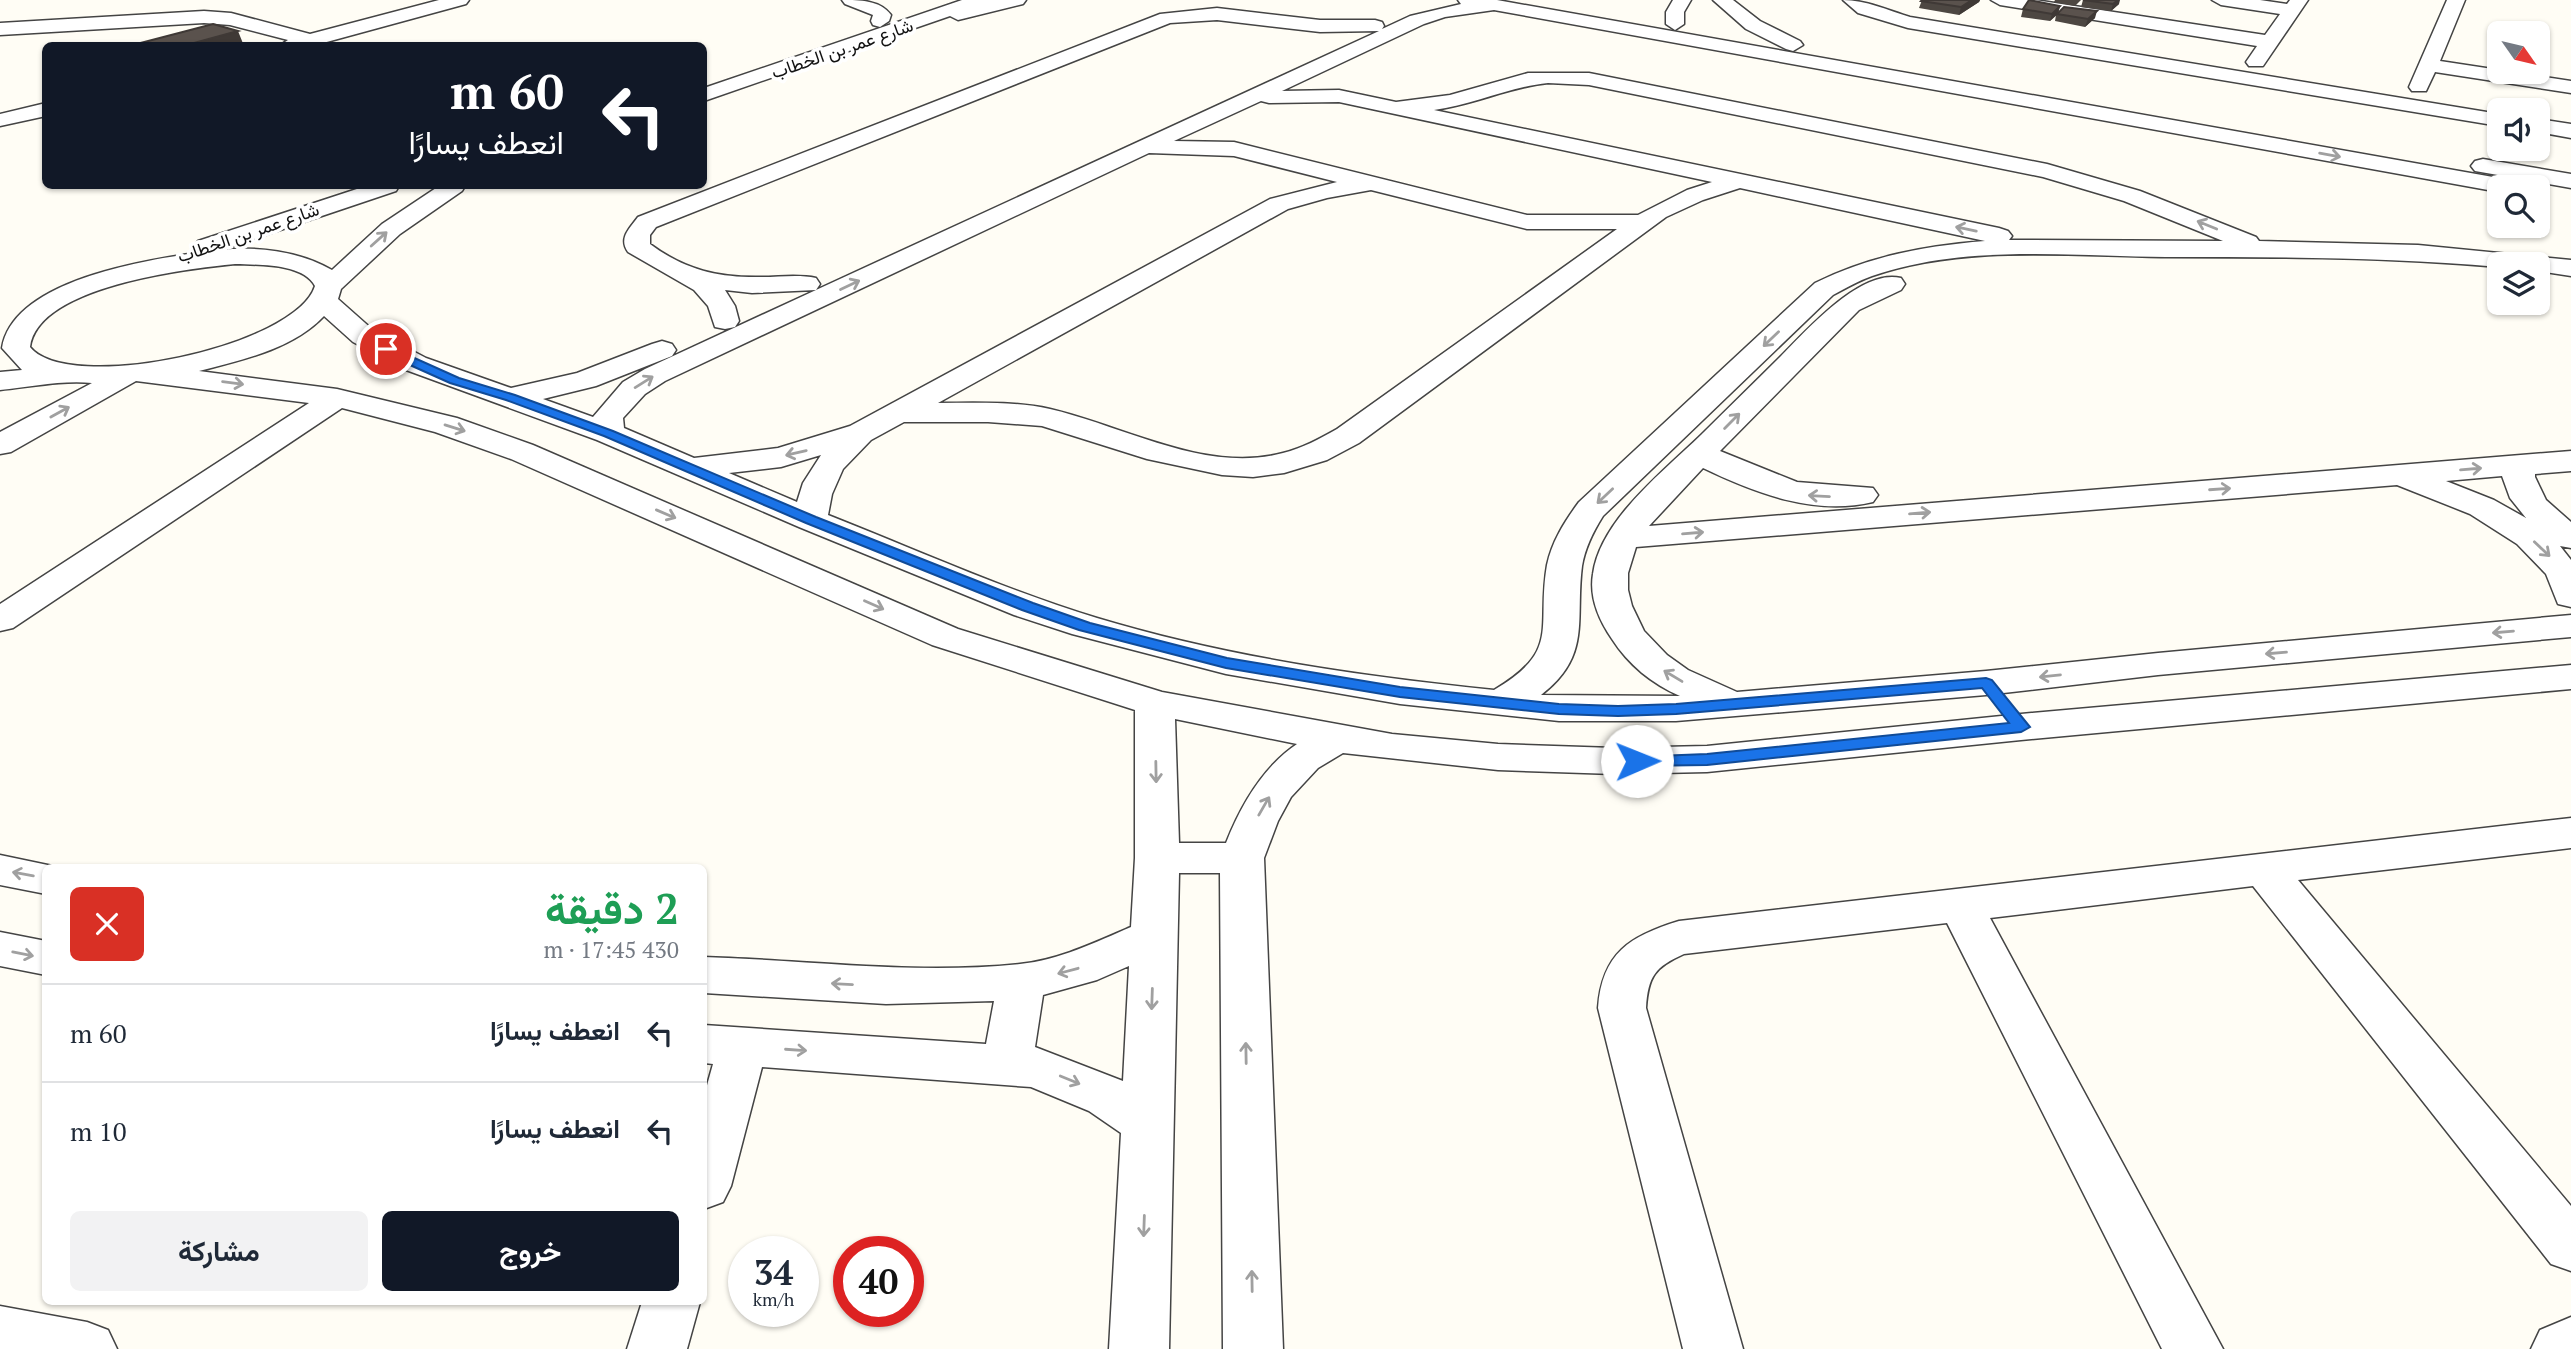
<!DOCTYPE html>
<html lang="ar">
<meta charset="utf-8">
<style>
:root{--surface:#fff;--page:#f2f2f3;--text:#1f2937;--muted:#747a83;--line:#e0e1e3;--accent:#111827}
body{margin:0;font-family:"PT Serif",Vazirmatn,serif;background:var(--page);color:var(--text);direction:rtl;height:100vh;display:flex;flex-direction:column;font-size:26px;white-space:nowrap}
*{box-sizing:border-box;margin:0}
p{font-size:23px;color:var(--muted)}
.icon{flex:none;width:38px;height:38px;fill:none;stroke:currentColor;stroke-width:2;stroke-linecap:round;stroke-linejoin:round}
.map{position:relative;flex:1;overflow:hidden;direction:ltr}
.panel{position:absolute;left:42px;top:864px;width:665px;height:441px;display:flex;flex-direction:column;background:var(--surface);border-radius:10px;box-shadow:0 2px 5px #0004;direction:rtl}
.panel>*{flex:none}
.guide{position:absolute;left:42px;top:42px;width:665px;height:147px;border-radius:10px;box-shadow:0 2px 5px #0004;direction:rtl;background:#111827;color:#fff;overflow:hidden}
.needle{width:46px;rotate:124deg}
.fabs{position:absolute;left:2487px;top:21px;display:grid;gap:14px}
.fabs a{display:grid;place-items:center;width:63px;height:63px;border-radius:10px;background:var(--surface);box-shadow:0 2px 5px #0004;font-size:35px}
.speed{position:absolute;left:728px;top:1236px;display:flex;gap:14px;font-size:35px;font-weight:700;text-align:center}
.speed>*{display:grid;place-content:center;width:91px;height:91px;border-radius:50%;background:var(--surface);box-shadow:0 2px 5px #0004;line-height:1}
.speed small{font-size:18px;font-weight:400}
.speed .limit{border:10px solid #d22;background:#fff;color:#111}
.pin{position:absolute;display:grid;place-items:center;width:60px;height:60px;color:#fff;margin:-30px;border:4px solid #fff;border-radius:50%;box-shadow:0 2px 7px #0007}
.me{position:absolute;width:77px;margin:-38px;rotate:89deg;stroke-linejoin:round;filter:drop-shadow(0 0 5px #0008)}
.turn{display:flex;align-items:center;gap:24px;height:147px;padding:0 28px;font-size:32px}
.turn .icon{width:91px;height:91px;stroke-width:2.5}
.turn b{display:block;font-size:49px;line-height:60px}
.round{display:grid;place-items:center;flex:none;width:74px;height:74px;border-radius:10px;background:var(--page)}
.headline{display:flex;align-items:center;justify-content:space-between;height:119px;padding:0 28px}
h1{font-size:42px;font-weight:700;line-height:52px;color:#1e9e55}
.action{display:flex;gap:14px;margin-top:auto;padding:14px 28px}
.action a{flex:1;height:80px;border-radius:10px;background:var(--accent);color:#fff;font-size:28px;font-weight:700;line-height:80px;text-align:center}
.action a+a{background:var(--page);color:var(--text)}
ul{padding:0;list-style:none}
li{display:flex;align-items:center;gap:21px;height:98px;padding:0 28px;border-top:2px solid var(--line)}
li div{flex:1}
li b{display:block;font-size:26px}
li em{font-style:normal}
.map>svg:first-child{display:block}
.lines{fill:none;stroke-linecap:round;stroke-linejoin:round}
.minor-casing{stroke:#444;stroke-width:3}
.minor{fill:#fff;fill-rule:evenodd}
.wall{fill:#4d4742}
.shaded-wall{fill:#3f3936}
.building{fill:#5a524d;stroke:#3f3936;stroke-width:2}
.oneway{stroke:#a0a0a0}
.route{fill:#1a73e8;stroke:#114b97;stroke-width:2}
.labels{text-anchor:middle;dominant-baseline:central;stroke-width:7;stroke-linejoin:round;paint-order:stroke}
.far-street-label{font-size:18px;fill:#111;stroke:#fff}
</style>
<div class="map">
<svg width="2571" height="1349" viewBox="0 0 2571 1349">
<rect width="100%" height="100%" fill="#fffdf5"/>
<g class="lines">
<g class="minor-casing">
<g id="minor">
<path d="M439 0H469L466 4 312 46H279L288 40 230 25 204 23 0 35V23L204 11 231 13 310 34Z"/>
<path d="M842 0C860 0 880 0 891 15L889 21 880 27 873 25 871 21 873 15 845 4Z"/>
<path d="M962 0H1026L1023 4 958 20 950 16 704 101V88Z"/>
<path d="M1458 0H1497L2510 180 2518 182 2522 187H2499V192L1494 10 1445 17 1424 24 1282 91 1339 90 1396 102 1450 95 1528 73H1589L2047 164 2140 191 2256 237 2259 241 2418 245 2571 260V276L2538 271V264H2499V267C2388 257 2277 257 2166 257 2069 256 1965 244 1872 276 1858 281 1846 288 1833 295L1603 516C1593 532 1585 548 1582 566 1575 620 1592 656 1541 695L1680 696C1652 684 1628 664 1612 639 1599 620 1589 598 1593 574 1600 520 1665 470 1702 434 1728 408 1755 382 1781 356 1807 330 1861 268 1901 278L1905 284 1901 290 1859 310 1720 451 1797 482 1873 488 1878 495 1873 502C1814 516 1755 493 1703 468L1649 526 2571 451V471L2535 474V477L2546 500 2571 522V548L2560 546 2571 560V607L2558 604 2546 574 2517 544 2470 514 2397 485 1636 547 1628 573V590L1632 606 1644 631 1667 655 1688 670 1737 692 1986 671 2158 653 2571 615V637L2158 675 1986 695 1676 721H1559L1400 704 1226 674 1072 634 1014 615 799 527 597 440 406 370 353 342 324 316C293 349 242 360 199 371L337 389 457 418 533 445 958 629 1162 692 1392 734 1498 744 1614 748 1707 746 2021 714 2571 665V689L2021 740 1707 772 1614 774 1498 770 1343 753 1318 768 1291 797 1278 821 1264 858 1283 1349H1223L1220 873H1179L1169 1349H1109L1121 1133 1089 1111 1031 1087 762 1067 731 1186 723 1202 704 1209V1096L713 1064 704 1063V1025L986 1044 994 1001 886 1004 704 993V957C808 960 915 975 1020 964 1059 960 1096 942 1131 927L1135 858V710L932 645 511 459 435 432 342 408 13 628 0 631V604L309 403 136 381 11 452 0 454V432L92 383C62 380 30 387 0 390V372L22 370 2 348C13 280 146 260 202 252L194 246 198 241 366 186H399L396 191 221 250C257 246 299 251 332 270L382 224 439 186H465L462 191 400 234 341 289 338 299 373 330 426 358 511 388 577 373 652 344 662 341 672 344 676 350 672 356 596 386 543 399 593 417 623 382 645 369 816 290 752 293 725 290 735 306 739 321 735 327 725 329 715 327 708 306 694 290 628 252C618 238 630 228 638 217L1160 14 1217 8 1320 20H1375L1382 22 1384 26 1382 29 1410 16 1461 4ZM1217 20 1320 32 1379 31 816 290 820 284 816 278C799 274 780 277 762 277 719 278 685 270 650 244V235L656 227 1170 23ZM1548 83 1589 85 2043 177 2124 201 2223 241 2009 240 2012 236 2008 231 1999 228 1434 110C1473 105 1509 87 1548 83ZM1261 101 1269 103 1339 102 1712 182 1687 190 1638 215H1527L1234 142 1174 141ZM1149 153 1234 156 1337 182 1270 199 850 426 778 448 694 458 624 428 623 418 645 394 665 381ZM1740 188 1985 241C1924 246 1870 256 1815 283L1579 502C1565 521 1552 541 1547 565 1536 628 1562 650 1494 690 1360 676 1226 657 1097 618 1005 590 917 550 828 515L832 494 843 469 871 440 904 422H988L1042 426 1147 459 1222 475 1253 477 1284 473 1327 460 1359 443 1666 217 1703 200ZM1371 190 1527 229H1617L1337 429C1319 439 1303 448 1283 453 1206 474 1124 426 1050 409 1014 401 975 403 938 403L1288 209 1327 198ZM235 264C258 265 303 263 315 286 296 347 68 395 30 347 38 286 186 269 235 264ZM821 455 803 483 797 502 729 473 781 467ZM2502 476 2510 498 2526 518 2494 500 2446 481ZM1175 719 1297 744C1263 767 1241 805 1226 843H1179ZM1129 966 1123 1081 1035 1047 1043 995 1097 980Z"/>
<path d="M1673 0H1691L1684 12V24L1675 30 1666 24V12Z"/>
<path d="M1713 0H1733L1760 21 1800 41 1803 45 1793 51 1786 49 1746 29Z"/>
<path d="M1843 0C1866 0 1887 10 1910 17L2499 114V126L1908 28 1858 13Z"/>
<path d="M1991 0H2035L2265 35 2280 14 2221 5 2212 0H2260L2287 4 2290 0H2308L2263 66H2249L2246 62 2257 46 2000 5Z"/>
<path d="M2447 0H2465L2440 61 2571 81V93L2435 72 2426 91H2412L2409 87Z"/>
<path d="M46 103V116L0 126V114Z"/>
<path d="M2538 119 2571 124V138L2538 132Z"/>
<path d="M2483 159 2571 174V188L2475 171 2471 166 2475 161Z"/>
<path d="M2571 818V848L2298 880 2571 1206V1271L2551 1264 2253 886 1990 918 2223 1349H2162L1947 923 1684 954C1655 967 1648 976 1646 1008L1743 1349H1683L1598 1008C1602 953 1630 936 1679 921Z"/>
<path d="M0 855 62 868H46V894L0 885Z"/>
<path d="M0 932 46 941V975L0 966Z"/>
<path d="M642 1302H700L687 1349H627Z"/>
<path d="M0 1306 87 1322 108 1330 117 1349H0Z"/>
<path d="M2571 1317V1349H2531L2540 1330Z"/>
</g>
</g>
<use href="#minor" class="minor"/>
</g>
<g class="wall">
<path d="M1922 0H1980L1979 2 1959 15 1919 8Z"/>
<path d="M2055 0H2081L2075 6 2054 2Z"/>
<path d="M2083 0 2119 4 2111 11 2081 7Z"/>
<path d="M2060 6 2058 13 2095 18 2085 27 2055 21 2056 15 2050 21 2021 17 2023 9Z"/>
</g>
<g class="shaded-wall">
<path d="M1972 0H1980L1979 2 1959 15 1961 7Z"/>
<path d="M2118 0H2120L2119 4 2111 11 2113 4Z"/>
<path d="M2060 6 2058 14 2050 21 2052 14Z"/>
<path d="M2097 11 2095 18 2085 27 2088 19Z"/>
<path d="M238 31 244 46H183Z"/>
</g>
<g class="building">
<path d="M1922 0H1972L1961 7 1921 1Z"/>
<path d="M2029 0 2060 6 2052 14 2023 9Z"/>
<path d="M2083 0H2118L2113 4Z"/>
<path d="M2064 7 2097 11 2088 19 2057 14Z"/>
<path d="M213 24 238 31 183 46H129Z"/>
</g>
<defs><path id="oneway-shaft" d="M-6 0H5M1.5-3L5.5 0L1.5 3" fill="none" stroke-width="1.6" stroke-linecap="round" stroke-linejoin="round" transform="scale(1.75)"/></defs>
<g class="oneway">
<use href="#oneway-shaft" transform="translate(2330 155) rotate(10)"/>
<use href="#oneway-shaft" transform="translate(2207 225) rotate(-158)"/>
<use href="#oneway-shaft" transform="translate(1966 229) rotate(-168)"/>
<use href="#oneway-shaft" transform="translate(379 239) rotate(-42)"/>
<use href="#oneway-shaft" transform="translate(850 285) rotate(-25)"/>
<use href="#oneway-shaft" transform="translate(1771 339) rotate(136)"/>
<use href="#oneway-shaft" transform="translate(644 382) rotate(-32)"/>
<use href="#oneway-shaft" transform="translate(233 383) rotate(7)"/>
<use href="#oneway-shaft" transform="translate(60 412) rotate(-29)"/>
<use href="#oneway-shaft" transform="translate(1732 421) rotate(-45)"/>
<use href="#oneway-shaft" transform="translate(455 428) rotate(17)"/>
<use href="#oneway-shaft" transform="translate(796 453) rotate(167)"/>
<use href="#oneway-shaft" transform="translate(2471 469) rotate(-5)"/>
<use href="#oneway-shaft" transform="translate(2220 489) rotate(-4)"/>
<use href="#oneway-shaft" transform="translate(1605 496) rotate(137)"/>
<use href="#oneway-shaft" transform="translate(1819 496) rotate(-177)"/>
<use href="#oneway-shaft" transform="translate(1920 513) rotate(-5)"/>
<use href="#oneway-shaft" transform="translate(666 514) rotate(23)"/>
<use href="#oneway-shaft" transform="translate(1693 533) rotate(-5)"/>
<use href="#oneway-shaft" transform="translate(2542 549) rotate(43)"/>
<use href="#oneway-shaft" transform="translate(874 605) rotate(24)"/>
<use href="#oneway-shaft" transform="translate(2503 632) rotate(175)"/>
<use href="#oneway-shaft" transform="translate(2276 653) rotate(175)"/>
<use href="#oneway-shaft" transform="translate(1673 676) rotate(-149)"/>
<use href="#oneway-shaft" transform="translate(2050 676) rotate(174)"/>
<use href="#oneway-shaft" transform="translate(1156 772) rotate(89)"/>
<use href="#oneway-shaft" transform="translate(1264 806) rotate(-60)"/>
<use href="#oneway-shaft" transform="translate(23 874) rotate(-170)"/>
<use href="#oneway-shaft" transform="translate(23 954) rotate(11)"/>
<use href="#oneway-shaft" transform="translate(1068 971) rotate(165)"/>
<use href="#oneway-shaft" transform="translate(842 984) rotate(-177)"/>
<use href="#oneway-shaft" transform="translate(1152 999) rotate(92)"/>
<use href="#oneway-shaft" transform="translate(796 1050) rotate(4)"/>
<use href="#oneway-shaft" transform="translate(1246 1053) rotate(-91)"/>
<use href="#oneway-shaft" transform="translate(1070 1080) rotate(22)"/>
<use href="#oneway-shaft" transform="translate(1144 1226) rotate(92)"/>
<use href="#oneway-shaft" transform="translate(1252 1281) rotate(-91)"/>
</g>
<path class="route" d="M381 347H390L459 378 515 395 613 431 816 517 1033 603 1090 623 1227 658 1400 687 1559 704 1618 706 1676 704 1986 678 1992 680 2030 727 2021 732 1707 765 1637 766 1631 765 1629 761 1631 757 1707 754 2009 723 1982 688 1676 714 1618 716 1559 714 1400 697 1226 668 1079 630 1022 610 806 523 604 436 506 400 450 383 381 352Z"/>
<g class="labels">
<g class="far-street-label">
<text transform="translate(842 48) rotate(-19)">شارع عمر بن الخطاب</text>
<text transform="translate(248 232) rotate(-19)">شارع عمر بن الخطاب</text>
</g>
</g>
</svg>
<div class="fabs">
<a><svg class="needle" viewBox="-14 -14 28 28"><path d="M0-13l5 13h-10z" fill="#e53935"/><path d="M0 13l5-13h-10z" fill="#747a83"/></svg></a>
<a><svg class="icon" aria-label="sound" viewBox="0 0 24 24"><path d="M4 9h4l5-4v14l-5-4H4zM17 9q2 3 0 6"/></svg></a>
<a><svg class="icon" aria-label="search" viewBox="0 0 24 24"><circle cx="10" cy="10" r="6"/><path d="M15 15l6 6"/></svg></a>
<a><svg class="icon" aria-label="layers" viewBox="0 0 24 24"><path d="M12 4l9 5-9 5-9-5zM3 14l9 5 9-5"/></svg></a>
</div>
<div class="speed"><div>34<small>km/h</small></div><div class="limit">40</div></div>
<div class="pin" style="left:386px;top:349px;background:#d93025"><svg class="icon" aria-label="arrive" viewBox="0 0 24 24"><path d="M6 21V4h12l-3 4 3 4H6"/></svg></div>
<svg class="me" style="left:1637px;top:761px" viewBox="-20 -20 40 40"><circle r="19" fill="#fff"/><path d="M0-13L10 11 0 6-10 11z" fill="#1a73e8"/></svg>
<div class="guide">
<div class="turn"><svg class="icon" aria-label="left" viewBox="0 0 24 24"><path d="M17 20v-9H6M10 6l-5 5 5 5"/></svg><div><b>60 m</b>انعطف يسارًا</div></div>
</div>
<section class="panel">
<div class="headline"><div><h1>2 دقيقة</h1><p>430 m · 17:45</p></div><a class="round" style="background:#d93025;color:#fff"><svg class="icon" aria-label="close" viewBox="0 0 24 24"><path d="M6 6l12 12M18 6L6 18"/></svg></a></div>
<ul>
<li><svg class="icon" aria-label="left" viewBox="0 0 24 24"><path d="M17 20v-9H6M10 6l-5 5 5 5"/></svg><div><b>انعطف يسارًا</b></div><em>60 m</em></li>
<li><svg class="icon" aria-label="left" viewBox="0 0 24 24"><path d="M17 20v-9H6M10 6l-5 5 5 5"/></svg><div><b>انعطف يسارًا</b></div><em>10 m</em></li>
</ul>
<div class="action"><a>خروج</a><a>مشاركة</a></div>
</section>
</div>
